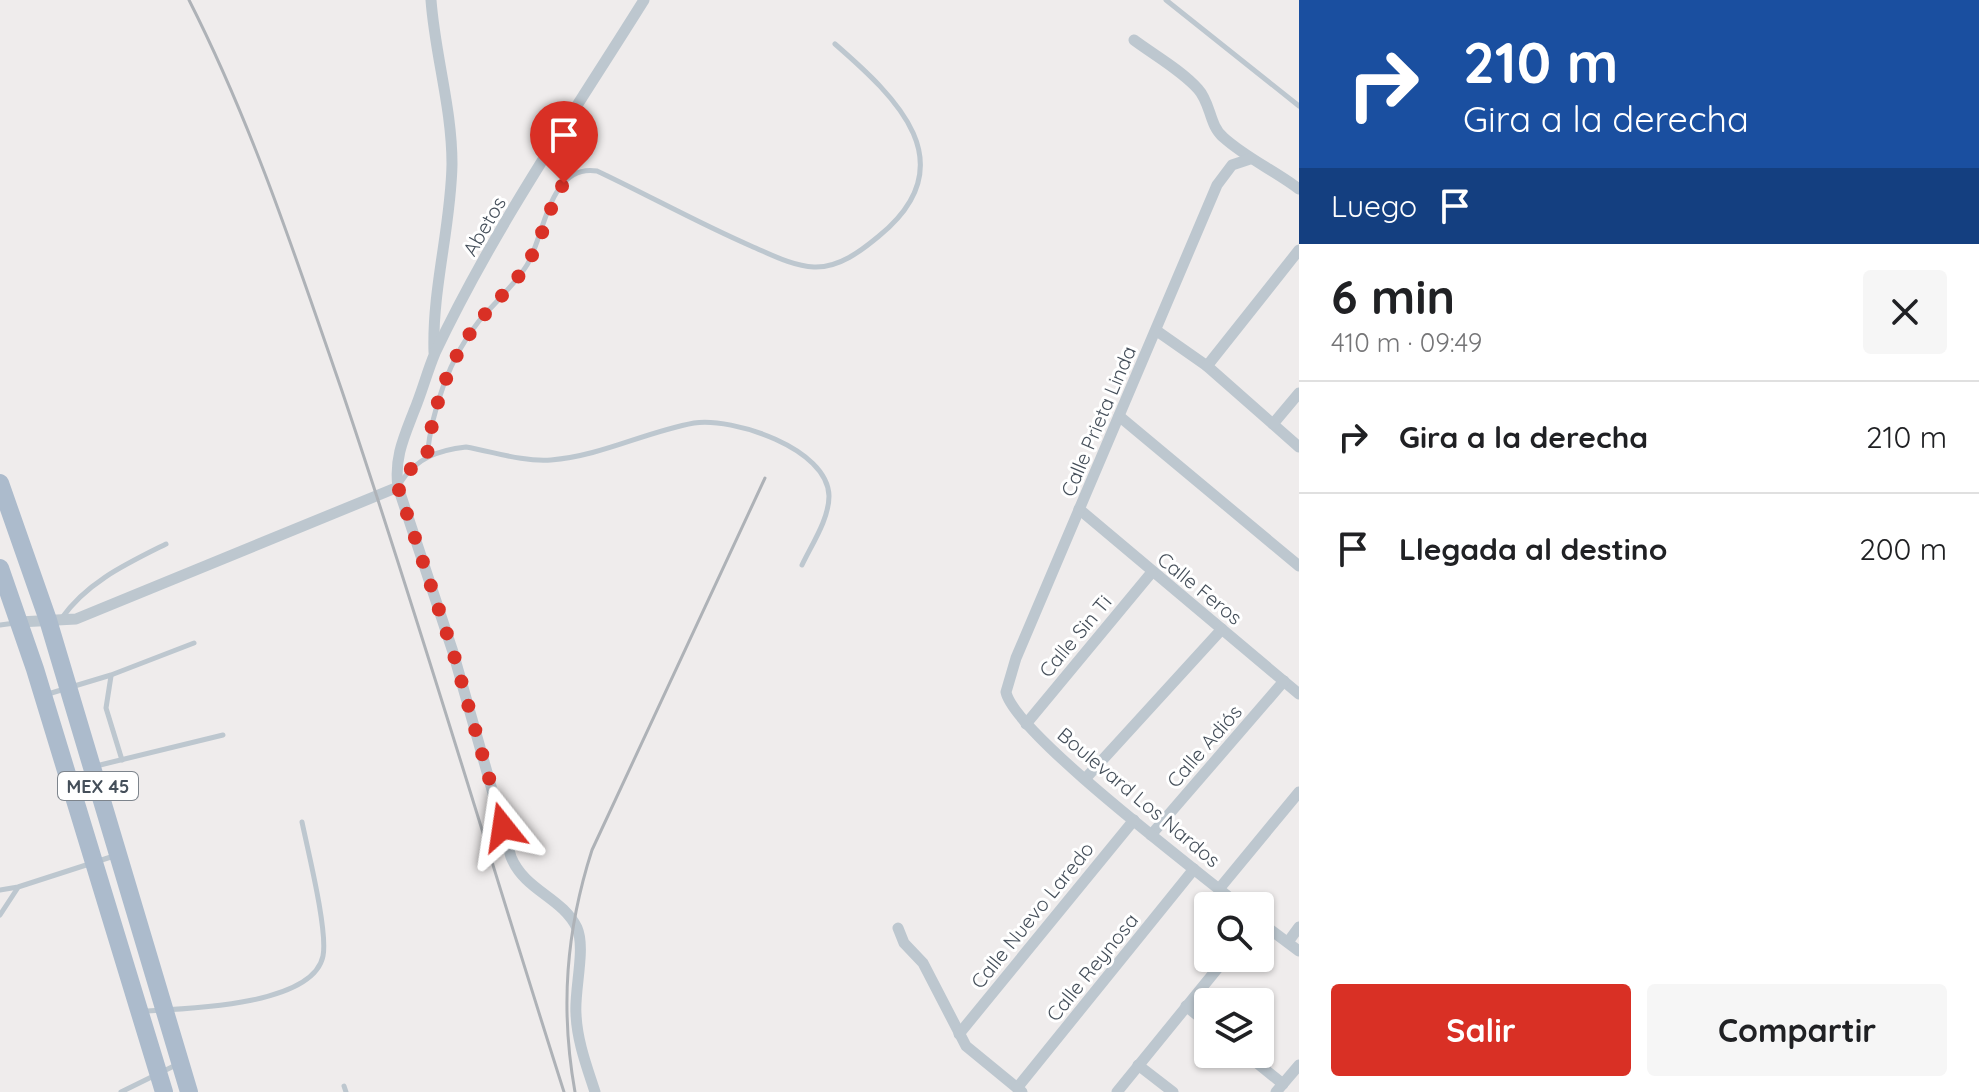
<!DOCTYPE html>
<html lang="es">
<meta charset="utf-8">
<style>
:root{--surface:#fff;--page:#f6f6f6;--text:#202124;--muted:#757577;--line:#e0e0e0;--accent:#d93025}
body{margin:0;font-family:Quicksand,sans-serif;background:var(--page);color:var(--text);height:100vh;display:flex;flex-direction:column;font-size:30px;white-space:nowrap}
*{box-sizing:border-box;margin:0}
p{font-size:26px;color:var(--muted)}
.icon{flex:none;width:44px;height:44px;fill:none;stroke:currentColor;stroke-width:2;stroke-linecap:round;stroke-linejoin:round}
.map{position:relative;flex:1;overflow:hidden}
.side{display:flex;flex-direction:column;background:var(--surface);width:680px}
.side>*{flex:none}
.guide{background:#1a4fa0;color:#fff;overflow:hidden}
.fabs{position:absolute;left:1194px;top:892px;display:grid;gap:16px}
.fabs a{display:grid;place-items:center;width:80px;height:80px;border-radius:8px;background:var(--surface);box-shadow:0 2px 6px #0004;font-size:40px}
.pin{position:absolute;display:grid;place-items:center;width:68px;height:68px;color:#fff;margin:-82px -34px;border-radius:50% 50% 50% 0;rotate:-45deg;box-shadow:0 0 8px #0007}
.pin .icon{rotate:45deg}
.me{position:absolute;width:88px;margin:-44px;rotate:345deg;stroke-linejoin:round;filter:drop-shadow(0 0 6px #0008)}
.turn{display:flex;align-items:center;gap:28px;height:168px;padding:0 32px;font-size:36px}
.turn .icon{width:104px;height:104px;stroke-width:2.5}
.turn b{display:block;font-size:56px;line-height:68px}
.then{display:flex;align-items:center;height:76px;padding:0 32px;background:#0003;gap:16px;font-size:30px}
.round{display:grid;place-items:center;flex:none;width:84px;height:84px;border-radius:8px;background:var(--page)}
.summary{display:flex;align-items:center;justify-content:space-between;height:136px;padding:0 32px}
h1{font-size:48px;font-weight:800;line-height:60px}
.action{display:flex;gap:16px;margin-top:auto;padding:16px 32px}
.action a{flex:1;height:92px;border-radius:8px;background:var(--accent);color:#fff;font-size:32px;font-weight:800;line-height:92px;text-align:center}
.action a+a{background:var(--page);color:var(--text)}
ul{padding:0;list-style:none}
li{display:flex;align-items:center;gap:24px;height:112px;padding:0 32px;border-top:2px solid var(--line)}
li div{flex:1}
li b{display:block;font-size:30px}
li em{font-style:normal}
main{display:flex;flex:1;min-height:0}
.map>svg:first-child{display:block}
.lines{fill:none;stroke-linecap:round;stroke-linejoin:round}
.lane{stroke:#bdc7cf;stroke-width:5}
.street{stroke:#bdc7cf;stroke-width:11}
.primary{stroke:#acbbcc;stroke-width:18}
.rail{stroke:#aeb2b7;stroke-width:3}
.route{stroke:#d93025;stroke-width:14;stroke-dasharray:0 25.2}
.labels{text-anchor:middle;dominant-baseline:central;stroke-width:6;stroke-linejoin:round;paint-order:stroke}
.shield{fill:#fff;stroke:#7d848c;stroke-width:2}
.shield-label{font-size:18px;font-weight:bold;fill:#454f5a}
.street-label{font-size:20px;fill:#454f5a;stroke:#fff}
</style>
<main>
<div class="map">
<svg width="1299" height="1092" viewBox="0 0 1299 1092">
<rect width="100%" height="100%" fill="#efecec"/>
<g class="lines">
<g class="lane">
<path d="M1166 0 1299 106"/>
<path d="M427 456C432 410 449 358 479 321 495 302 514 286 527 265 545 235 549 163 597 171 648 195 698 223 751 246 770 254 792 266 814 267 839 268 861 251 879 236 967 164 897 98 835 44"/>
<path d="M401 482C416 458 439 450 466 447 494 452 523 462 551 460 601 456 645 432 694 423 732 417 828 448 829 496 829 519 812 544 802 565"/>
<path d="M61 619C87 582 126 564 166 544"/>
<path d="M0 625 15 623"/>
<path d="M111 676 106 708 122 760"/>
<path d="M48 694 111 675 194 643"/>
<path d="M96 766 223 735"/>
<path d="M0 890 18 887 114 856"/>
<path d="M0 915 17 889"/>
<path d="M144 1011C185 1009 313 1006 323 956 328 931 308 851 302 822"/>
<path d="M344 1086 346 1092"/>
<path d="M121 1092 178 1064"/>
</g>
<g class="street">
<path d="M431 0C435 55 452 108 452 164 451 227 432 288 434 352"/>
<path d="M1134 40C1154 55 1181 70 1198 89 1211 103 1209 125 1223 137 1246 158 1274 170 1299 189"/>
<path d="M1157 331 1207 366 1299 447"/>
<path d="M1207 366 1299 250"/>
<path d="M1119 416 1299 566"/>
<path d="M1273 424 1299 393"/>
<path d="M1079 509 1299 694"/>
<path d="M19 622 76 619 398 487"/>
<path d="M1026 724 1152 572"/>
<path d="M1085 779 1222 629"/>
<path d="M1151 835 1284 681"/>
<path d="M1219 889 1299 792"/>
<path d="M1240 906C1199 872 1014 733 1006 692L1016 658 1217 185 1232 165 1250 159"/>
<path d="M1260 922 1299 951"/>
<path d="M898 928 904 943 923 963 966 1046 1022 1092"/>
<path d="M1288 942 1299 927"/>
<path d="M1186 1006 1208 1024"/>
<path d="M959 1034 1134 820"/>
<path d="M1246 1054 1283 1084"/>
<path d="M1138 1065 1173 1092"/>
<path d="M1017 1088 1194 869"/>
<path d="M595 1092C587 1067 577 1041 576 1014 574 991 586 948 577 928 562 897 525 891 511 857L453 652 398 487C394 458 404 437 414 411 422 392 427 372 435 353 493 230 572 115 644 0"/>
<path d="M1117 1092 1226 958"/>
<path d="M1276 1092 1299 1065"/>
</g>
<g class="primary">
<path d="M0 483 48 620 189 1092"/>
<path d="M0 568 35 669 164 1092"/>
</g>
<g class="rail">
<path d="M189 0C253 126 297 261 343 394 421 625 490 860 564 1092"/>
<path d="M575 1092C560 1008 566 931 592 850L765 478"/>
</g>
</g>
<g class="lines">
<path class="route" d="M503 827 453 652 398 487 413 466 427 456C432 411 448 361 477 324 492 304 512 288 525 267 543 241 547 209 564 183"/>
</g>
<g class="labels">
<rect class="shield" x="58" y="772" width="80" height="28" rx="6"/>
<g class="shield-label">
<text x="98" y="786">MEX 45</text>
</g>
<g class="street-label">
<text transform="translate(484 226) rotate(-60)">Abetos</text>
<text transform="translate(1098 421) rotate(-67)">Calle Prieta Linda</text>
<text transform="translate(1200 588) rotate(39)">Calle Feros</text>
<text transform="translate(1075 636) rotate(-50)">Calle Sin Ti</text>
<text transform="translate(1204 746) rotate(-49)">Calle Adiós</text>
<text transform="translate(1139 797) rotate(40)">Boulevard Los Nardos</text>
<text transform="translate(1032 915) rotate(-51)">Calle Nuevo Laredo</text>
<text transform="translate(1092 967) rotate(-51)">Calle Reynosa</text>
</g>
</g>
</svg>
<div class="fabs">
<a><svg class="icon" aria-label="search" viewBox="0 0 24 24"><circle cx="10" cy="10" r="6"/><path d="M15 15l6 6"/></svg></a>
<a><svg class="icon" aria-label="layers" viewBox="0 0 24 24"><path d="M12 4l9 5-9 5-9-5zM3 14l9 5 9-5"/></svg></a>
</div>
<div class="pin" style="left:564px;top:183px;background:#d93025"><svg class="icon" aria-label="arrive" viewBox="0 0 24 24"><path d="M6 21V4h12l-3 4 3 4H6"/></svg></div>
<svg class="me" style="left:503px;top:827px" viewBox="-20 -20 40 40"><path d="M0-17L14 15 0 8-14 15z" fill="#d93025" stroke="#fff" stroke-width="4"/></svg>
</div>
<section class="side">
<div class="guide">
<div class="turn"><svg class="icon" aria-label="right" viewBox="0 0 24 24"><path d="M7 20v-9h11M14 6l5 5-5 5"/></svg><div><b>210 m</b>Gira a la derecha</div></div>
<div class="then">Luego<svg class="icon" aria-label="arrive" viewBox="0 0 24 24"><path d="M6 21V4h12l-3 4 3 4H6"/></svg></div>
</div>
<div class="summary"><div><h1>6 min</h1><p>410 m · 09:49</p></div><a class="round"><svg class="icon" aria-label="close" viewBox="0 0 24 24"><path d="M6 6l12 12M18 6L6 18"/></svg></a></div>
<ul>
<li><svg class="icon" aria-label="right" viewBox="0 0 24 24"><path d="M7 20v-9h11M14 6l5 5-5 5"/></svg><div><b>Gira a la derecha</b></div><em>210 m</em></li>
<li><svg class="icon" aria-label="arrive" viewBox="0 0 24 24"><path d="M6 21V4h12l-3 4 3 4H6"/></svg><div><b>Llegada al destino</b></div><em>200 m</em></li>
</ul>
<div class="action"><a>Salir</a><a>Compartir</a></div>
</section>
</main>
